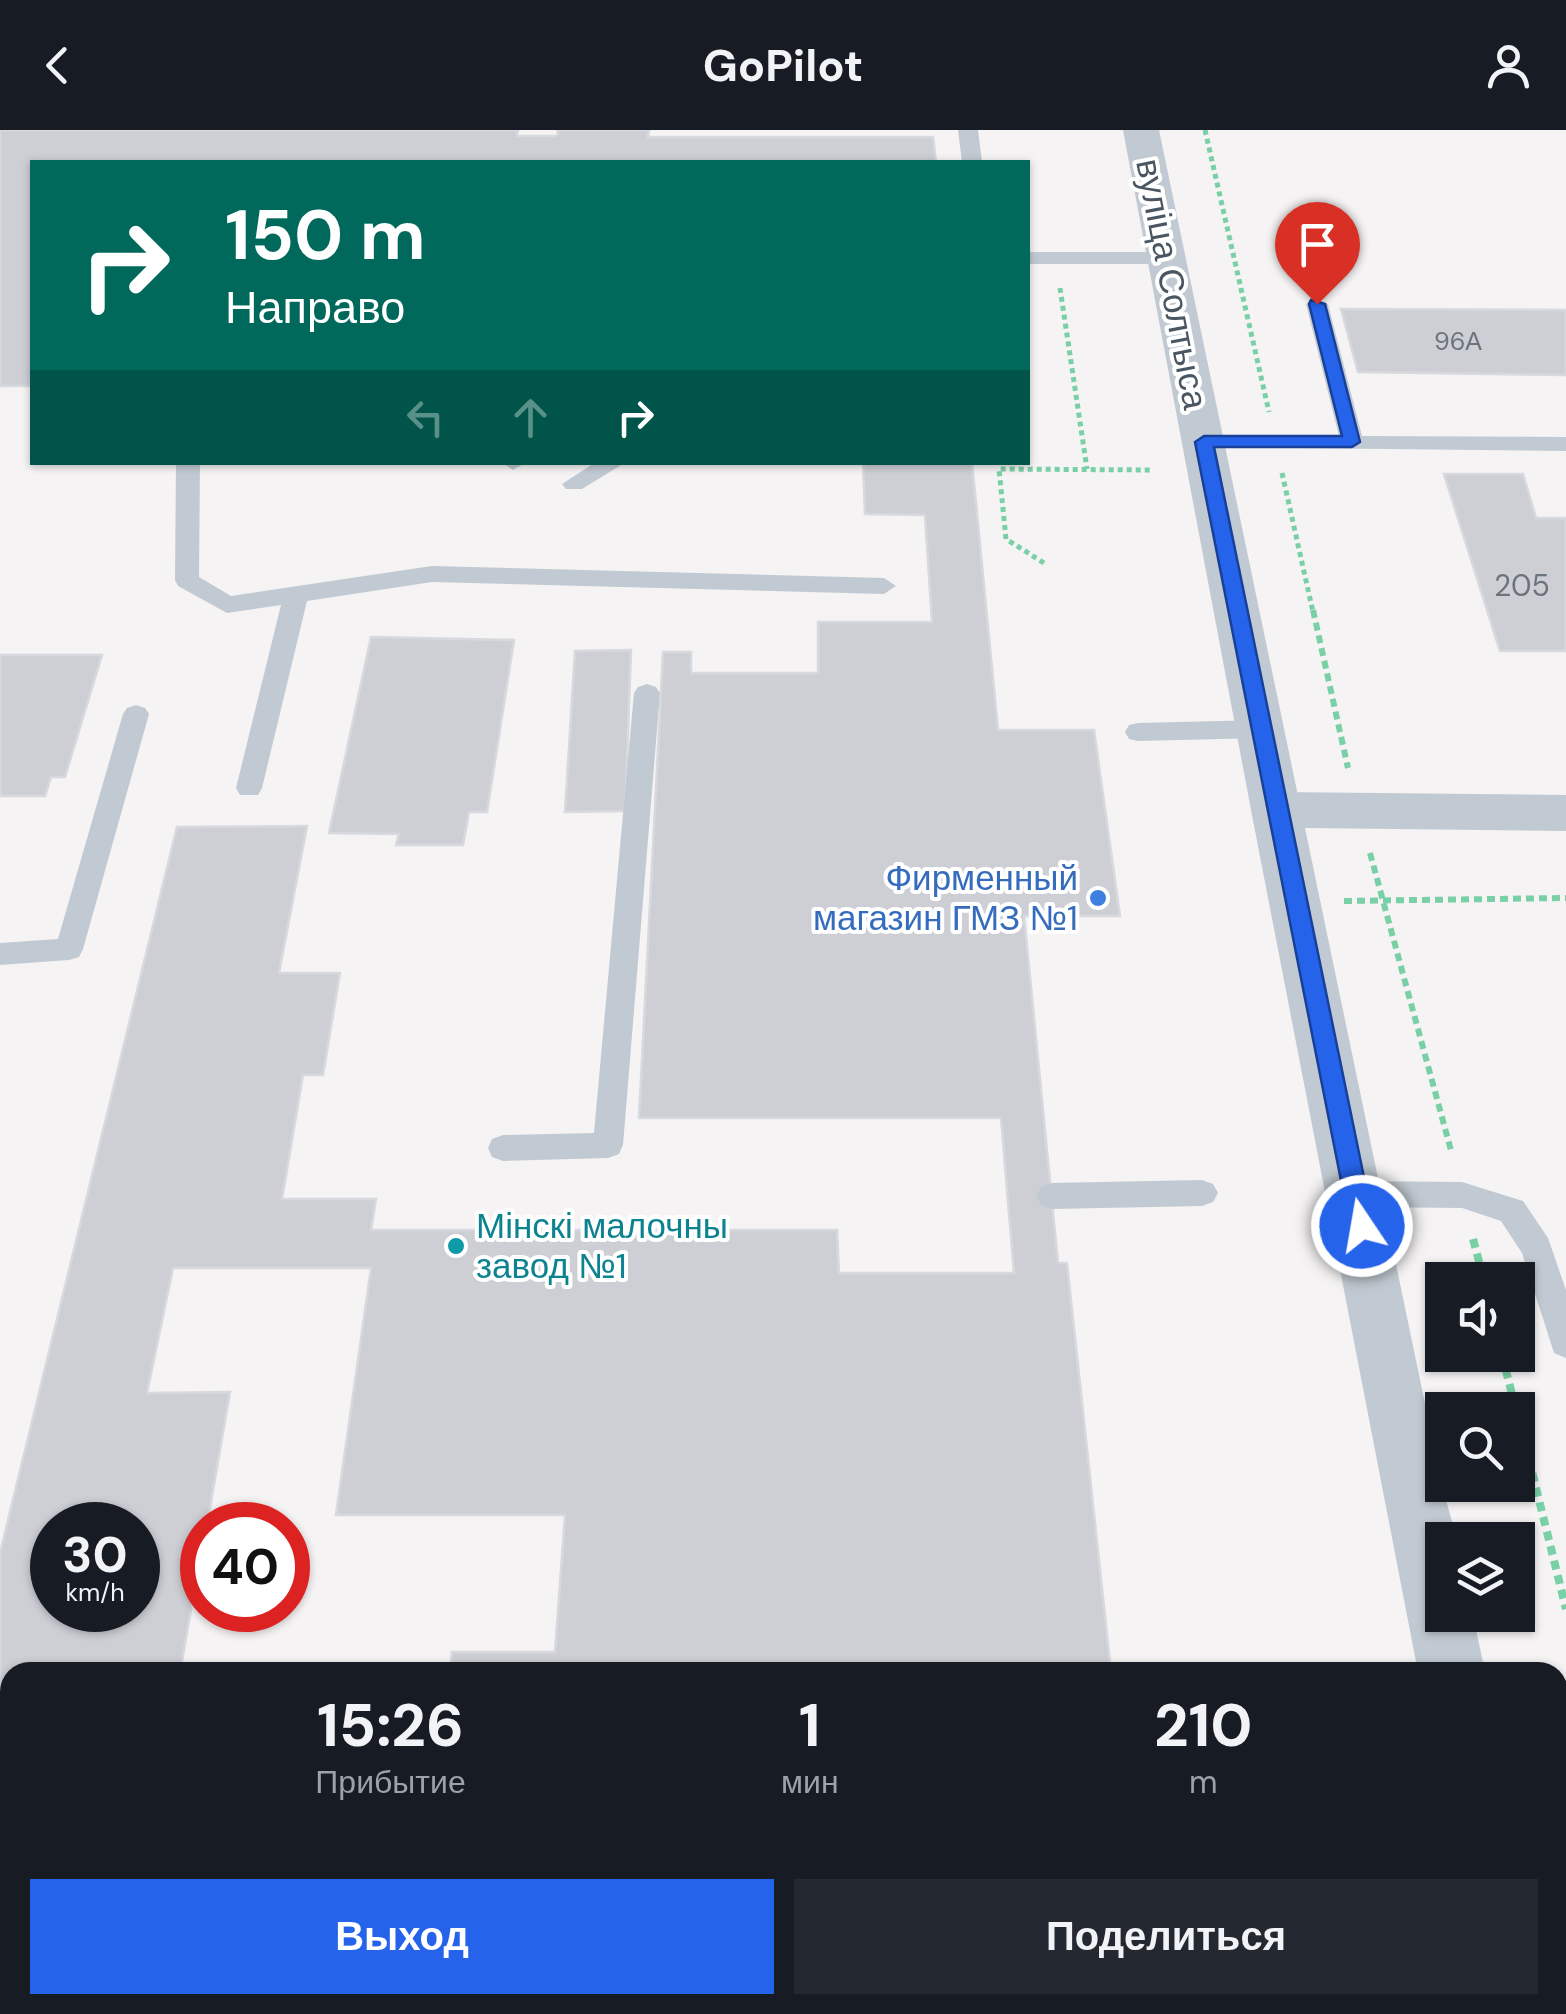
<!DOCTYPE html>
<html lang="ru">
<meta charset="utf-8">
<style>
:root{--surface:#171b24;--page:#242831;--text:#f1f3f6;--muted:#9ea1a6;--accent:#2563eb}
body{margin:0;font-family:"DM Sans",sans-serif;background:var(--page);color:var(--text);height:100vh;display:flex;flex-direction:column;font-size:38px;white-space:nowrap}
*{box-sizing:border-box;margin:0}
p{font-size:32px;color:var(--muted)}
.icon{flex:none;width:55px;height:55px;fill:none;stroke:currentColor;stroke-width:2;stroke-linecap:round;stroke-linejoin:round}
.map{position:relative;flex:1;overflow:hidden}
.details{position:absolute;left:0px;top:1532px;width:1568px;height:352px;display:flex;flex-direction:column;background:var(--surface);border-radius:30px 30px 0 0;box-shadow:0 2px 8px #0004}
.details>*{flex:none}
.top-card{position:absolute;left:30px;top:30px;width:1000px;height:305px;border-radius:0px;box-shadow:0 2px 8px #0004;background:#00695c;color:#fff;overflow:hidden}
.buttons{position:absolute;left:1425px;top:1132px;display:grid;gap:20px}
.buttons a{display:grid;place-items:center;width:110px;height:110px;border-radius:0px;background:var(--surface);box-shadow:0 2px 8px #0004;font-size:50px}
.speed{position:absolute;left:30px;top:1372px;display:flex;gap:20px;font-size:50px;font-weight:700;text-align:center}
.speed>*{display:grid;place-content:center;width:130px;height:130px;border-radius:50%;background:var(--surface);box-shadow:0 2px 8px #0004;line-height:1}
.speed small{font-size:25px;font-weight:400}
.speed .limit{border:15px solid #d22;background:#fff;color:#111}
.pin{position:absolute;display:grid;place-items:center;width:85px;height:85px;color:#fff;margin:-102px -42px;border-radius:50% 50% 50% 0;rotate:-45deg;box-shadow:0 0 10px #0007}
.pin .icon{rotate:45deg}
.me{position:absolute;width:110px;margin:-55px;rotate:348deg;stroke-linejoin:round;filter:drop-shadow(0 0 8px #0008)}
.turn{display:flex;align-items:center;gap:35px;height:210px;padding:0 30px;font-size:45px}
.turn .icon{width:130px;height:130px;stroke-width:2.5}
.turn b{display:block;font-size:70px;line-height:85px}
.lanes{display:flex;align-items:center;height:95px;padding:0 30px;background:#0003;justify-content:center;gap:50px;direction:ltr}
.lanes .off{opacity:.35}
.eta{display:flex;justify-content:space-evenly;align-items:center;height:170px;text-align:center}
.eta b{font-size:60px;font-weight:700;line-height:70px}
.cta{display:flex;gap:20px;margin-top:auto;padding:20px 30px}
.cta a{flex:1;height:115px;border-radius:0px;background:var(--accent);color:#fff;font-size:40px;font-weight:700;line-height:115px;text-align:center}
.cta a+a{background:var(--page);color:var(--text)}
header{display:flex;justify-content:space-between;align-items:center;height:130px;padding:0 30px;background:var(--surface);font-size:45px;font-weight:700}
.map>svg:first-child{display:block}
.building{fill:#cdcfd5;stroke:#d7d9de;stroke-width:2.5;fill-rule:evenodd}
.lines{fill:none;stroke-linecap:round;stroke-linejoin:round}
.path-far2{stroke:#7ad0a6;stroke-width:5;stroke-dasharray:5 4;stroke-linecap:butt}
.path-far1{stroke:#7ad0a6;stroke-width:6;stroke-dasharray:8 5;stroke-linecap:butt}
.path{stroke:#7ad0a6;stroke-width:8;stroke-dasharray:9 6;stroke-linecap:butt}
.service{fill:#c1cad2;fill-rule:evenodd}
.minor{fill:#c1cad2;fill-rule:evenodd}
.tertiary{fill:#c1cad2;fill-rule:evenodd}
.route{fill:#2563eb;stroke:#184099;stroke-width:2.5}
.shop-dot{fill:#3f7fe0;stroke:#fff;stroke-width:4}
.culture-dot{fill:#0f9aa8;stroke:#fff;stroke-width:4}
.labels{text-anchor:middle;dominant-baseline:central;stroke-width:8;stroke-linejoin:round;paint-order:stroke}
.far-number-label{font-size:25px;fill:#6b747e}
.number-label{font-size:30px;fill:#6b747e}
.street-label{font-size:35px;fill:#4a5661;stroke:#fff}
.shop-label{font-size:35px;fill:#366cbe;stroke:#fff;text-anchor:end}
.culture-label{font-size:35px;fill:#0d838f;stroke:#fff;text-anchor:start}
</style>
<header><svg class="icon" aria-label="back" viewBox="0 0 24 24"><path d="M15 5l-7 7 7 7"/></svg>GoPilot<svg class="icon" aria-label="person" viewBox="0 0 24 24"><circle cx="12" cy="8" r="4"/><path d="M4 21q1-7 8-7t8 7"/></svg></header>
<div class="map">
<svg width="1566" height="1884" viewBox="0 0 1566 1884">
<rect width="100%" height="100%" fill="#f5f3f3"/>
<g class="building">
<path d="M0 0H518L517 6H557L558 0H649L648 7H933L936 32H32V256H0Z"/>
<path d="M1341 179 1566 180V245L1358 242Z"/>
<path d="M863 332H972L998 600H1094L1120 786H1024L1058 1133H1067L1111 1542H450L452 1522H555L565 1385H336L371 1138H173L147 1263 230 1262 207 1395H202V1417L180 1542H10V1875H120L118 1884H0V1423L177 697 307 696 279 843H340L323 945H303L282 1069H376L371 1100H837L839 1143H1014L1001 988H639L663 522H691V543H818V492H932L925 385 865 384ZM52 1395H138V1480H52Z"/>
<path d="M1444 344H1523L1536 388H1566V521H1500Z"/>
<path d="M371 507 514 510 487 682H469L463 715H396L399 704 329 703Z"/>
<path d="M631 520 625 681 565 682 575 521Z"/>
<path d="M0 525H102L65 647H51L45 666H0Z"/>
<path d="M417 1875H1146L1147 1884H416Z"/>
</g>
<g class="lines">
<g class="path-far2">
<path d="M1205 0 1269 282"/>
<path d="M1060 158 1087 339"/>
<path d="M1282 343 1313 482"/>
<path d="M1044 433 1006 409 999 339 1152 340"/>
</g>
<g class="path-far1">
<path d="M1313 480 1348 638"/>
<path d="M1370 723 1452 1024"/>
<path d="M1344 771 1566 768"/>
</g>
<g class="path">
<path d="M1473 1109 1484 1150"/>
<path d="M1502 1225 1516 1280"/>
<path d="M1518 1285 1566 1479"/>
</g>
<g class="service">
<path d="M958 0H978L982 32H962Z"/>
<path d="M1028 122H1165L1175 128 1165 134H1028Z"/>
<path d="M1317 168 1328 174 1362 306 1566 307V321L1196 317 1193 312 1196 307 1204 305 1339 306 1306 174Z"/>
<path d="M176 332H200L199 447 231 466 432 436 884 448 896 456 884 464 432 452 307 471 262 658 258 665H240L236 658 281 475 227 483 178 456 175 450Z"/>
<path d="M501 332H525V333L513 340Z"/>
<path d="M596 332H626L582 359H566L562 354Z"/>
<path d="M647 554 656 557 660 563 623 1015 619 1024 608 1028 503 1031 492 1027 488 1018 492 1009 503 1005 594 1003 634 563 638 557Z"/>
<path d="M136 575 145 578 149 584 83 819 79 827 69 830 0 835V813L58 809 123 584 127 578Z"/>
<path d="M1262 590 1271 592 1275 599 1271 606 1262 608 1138 611 1129 609 1125 602 1129 595 1138 593Z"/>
<path d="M1202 1050 1213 1054 1218 1063 1213 1072 1202 1076 1052 1079 1041 1075 1036 1066 1041 1057 1052 1053Z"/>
<path d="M1355 1051 1462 1052 1523 1071 1548 1108 1566 1160V1228L1554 1223 1522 1123 1501 1091 1462 1078 1355 1077 1344 1073 1339 1064 1344 1055Z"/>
<path d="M1566 1793V1833L1558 1834V1794Z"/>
</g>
<path class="minor" d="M1123 0H1159L1301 680 1294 693 1276 698 1258 693 1251 680Z"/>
<g class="tertiary">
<path d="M1276 662 1566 665V701L1305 698 1442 1355 1457 1410H1442V1485H1473L1485 1542H1418L1251 680 1258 667Z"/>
<path d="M1482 1875H1556L1558 1884H1484Z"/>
</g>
</g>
<path class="route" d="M1311 170 1325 174 1360 312 1352 317H1214L1374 1096 1370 1104 1362 1107 1353 1104 1350 1096 1195 312 1204 306H1342L1309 174Z"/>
<circle class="shop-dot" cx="1098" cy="768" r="10"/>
<circle class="culture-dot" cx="456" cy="1116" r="10"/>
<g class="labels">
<g class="far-number-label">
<text x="1458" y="211">96А</text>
</g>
<g class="number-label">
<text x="1522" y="455">205</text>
</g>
<g class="street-label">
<text transform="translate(1172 154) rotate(79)">вуліца Солтыса</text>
</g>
<g class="shop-label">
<text x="1078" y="748">Фирменный<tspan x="1078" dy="40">магазин ГМЗ №1</tspan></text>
</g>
<g class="culture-label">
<text x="476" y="1096">Мінскі малочны<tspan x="476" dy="40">завод №1</tspan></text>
</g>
</g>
</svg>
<div class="buttons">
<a><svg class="icon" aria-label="sound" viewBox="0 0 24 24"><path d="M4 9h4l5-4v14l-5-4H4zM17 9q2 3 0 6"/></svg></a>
<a><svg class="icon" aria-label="search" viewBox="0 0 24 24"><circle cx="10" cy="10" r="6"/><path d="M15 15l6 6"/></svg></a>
<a><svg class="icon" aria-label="layers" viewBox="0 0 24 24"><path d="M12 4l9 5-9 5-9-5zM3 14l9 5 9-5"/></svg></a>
</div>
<div class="speed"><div>30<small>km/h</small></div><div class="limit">40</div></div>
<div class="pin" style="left:1317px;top:174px;background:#d93025"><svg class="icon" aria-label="arrive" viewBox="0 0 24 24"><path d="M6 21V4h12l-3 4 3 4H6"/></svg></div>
<svg class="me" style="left:1362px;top:1096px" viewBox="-20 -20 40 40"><circle r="17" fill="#2563eb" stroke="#fff" stroke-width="3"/><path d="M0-11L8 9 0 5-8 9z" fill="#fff"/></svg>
<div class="top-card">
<div class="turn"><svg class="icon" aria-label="right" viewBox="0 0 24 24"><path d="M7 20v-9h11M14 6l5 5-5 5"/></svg><div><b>150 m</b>Направо</div></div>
<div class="lanes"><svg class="icon off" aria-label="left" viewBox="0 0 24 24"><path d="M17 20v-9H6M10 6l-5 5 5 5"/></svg><svg class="icon off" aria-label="ahead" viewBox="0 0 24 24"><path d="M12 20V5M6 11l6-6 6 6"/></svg><svg class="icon" aria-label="right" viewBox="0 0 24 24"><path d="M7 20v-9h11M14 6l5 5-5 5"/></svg></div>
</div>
<section class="details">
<div class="eta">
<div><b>15:26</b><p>Прибытие</p></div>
<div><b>1</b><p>мин</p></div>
<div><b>210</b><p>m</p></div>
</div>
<div class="cta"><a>Выход</a><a>Поделиться</a></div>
</section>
</div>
